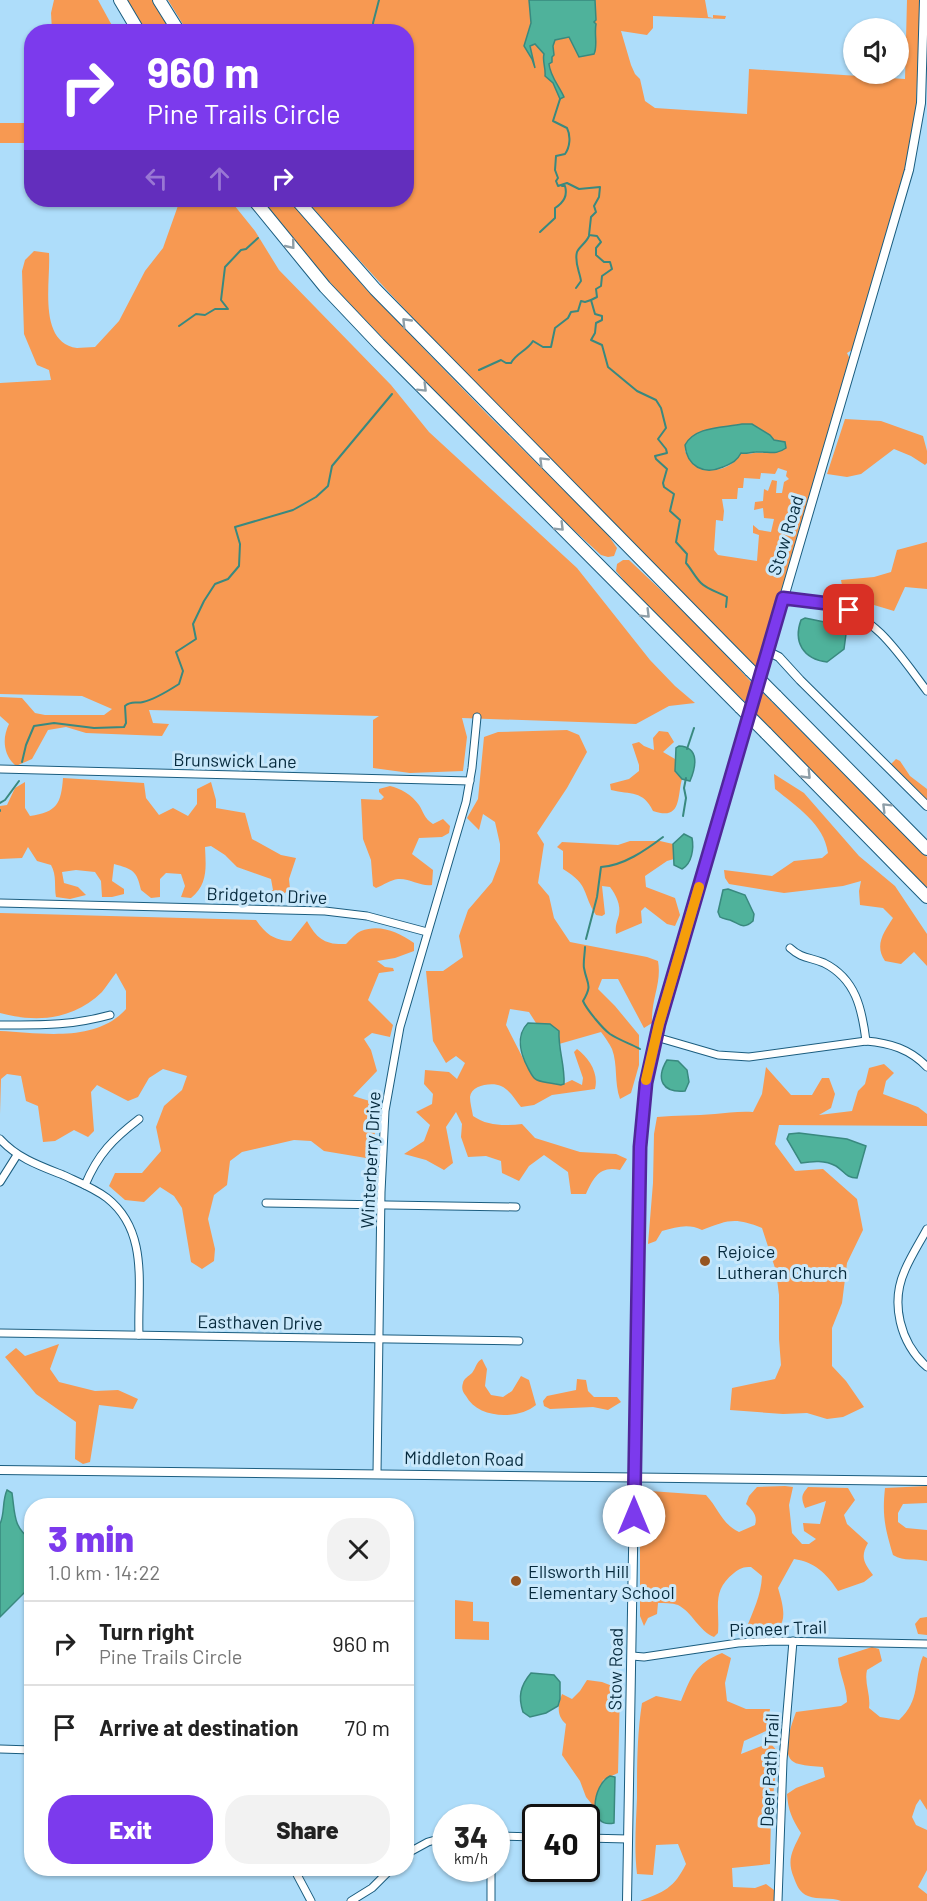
<!DOCTYPE html>
<meta charset="utf-8">
<style>
:root{--surface:#fff;--page:#f2f2f2;--text:#222;--muted:#767676;--line:#e0e0e0;--accent:#7c3aed}
body{margin:0;font-family:Barlow,sans-serif;background:var(--page);color:var(--text);height:100vh;display:flex;flex-direction:column;font-size:22px;white-space:nowrap}
*{box-sizing:border-box;margin:0}
p{font-size:20px;color:var(--muted)}
.icon{flex:none;width:33px;height:33px;fill:none;stroke:currentColor;stroke-width:2;stroke-linecap:round;stroke-linejoin:round}
.map{position:relative;flex:1;overflow:hidden}
.sheet{position:absolute;left:24px;top:1498px;width:390px;height:378px;display:flex;flex-direction:column;background:var(--surface);border-radius:24px;box-shadow:0 2px 4px #0004}
.sheet>*{flex:none}
.top-card{position:absolute;left:24px;top:24px;width:390px;height:183px;border-radius:24px;box-shadow:0 2px 4px #0004;background:#7c3aed;color:#fff;overflow:hidden}
.controls{position:absolute;left:843px;top:18px;display:grid;gap:12px}
.controls a{display:grid;place-items:center;width:66px;height:66px;border-radius:50%;background:var(--surface);box-shadow:0 2px 4px #0004;font-size:30px}
.speed{position:absolute;left:432px;top:1804px;display:flex;gap:12px;font-size:30px;font-weight:700;text-align:center}
.speed>*{display:grid;place-content:center;width:78px;height:78px;border-radius:50%;background:var(--surface);box-shadow:0 2px 4px #0004;line-height:1}
.speed small{font-size:15px;font-weight:400}
.speed .limit{border:3px solid #111;border-radius:9px;background:#fff;color:#111}
.pin{position:absolute;display:grid;place-items:center;width:51px;height:51px;color:#fff;margin:-26px;border-radius:12px;box-shadow:0 3px 9px #0006}
.me{position:absolute;width:66px;margin:-33px;rotate:0deg;stroke-linejoin:round;filter:drop-shadow(0 0 4px #0008)}
.turn{display:flex;align-items:center;gap:21px;height:126px;padding:0 24px;font-size:27px}
.turn .icon{width:78px;height:78px;stroke-width:2.5}
.turn b{display:block;font-size:42px;line-height:51px}
.lanes{display:flex;align-items:center;height:57px;padding:0 24px;background:#0003;justify-content:center;gap:30px;direction:ltr}
.lanes .off{opacity:.35}
.round{display:grid;place-items:center;flex:none;width:63px;height:63px;border-radius:24px;background:var(--page)}
.summary{display:flex;align-items:center;justify-content:space-between;height:102px;padding:0 24px}
h1{font-size:36px;font-weight:800;line-height:45px;color:var(--accent)}
.button{display:flex;gap:12px;margin-top:auto;padding:12px 24px}
.button a{flex:1;height:69px;border-radius:24px;background:var(--accent);color:#fff;font-size:24px;font-weight:800;line-height:69px;text-align:center}
.button a+a{background:var(--page);color:var(--text)}
ul{padding:0;list-style:none}
li{display:flex;align-items:center;gap:18px;height:84px;padding:0 24px;border-top:2px solid var(--line)}
li div{flex:1}
li b{display:block;font-size:22px}
li em{font-style:normal}
.map>svg:first-child{display:block}
.green{fill:#f79952;fill-rule:evenodd}
.water{fill:#4fb29b;stroke:#39897f;stroke-width:1.5}
.lines{fill:none;stroke-linecap:round;stroke-linejoin:round}
.stream{stroke:#39897f;stroke-width:2}
.minor-casing{stroke:#1b5d7f;stroke-width:9}
.tertiary-casing{stroke:#1b5d7f;stroke-width:10}
.motorway-casing{stroke:#1b5d7f;stroke-width:14}
.minor{stroke:#fff;stroke-width:7}
.tertiary{stroke:#fff;stroke-width:8}
.motorway{stroke:#fff;stroke-width:12}
.motorway-bridge-casing{stroke:#1b5d7f;stroke-width:14;stroke-linecap:butt}
.motorway-bridge{stroke:#fff;stroke-width:12}
.oneway{stroke:#8f9fa8}
.route-casing{stroke:#51269a;stroke-width:15}
.route{stroke:#7c3aed;stroke-width:10}
.slow{stroke:#f59e0b;stroke-width:10}
.poi-dot{fill:#965521;stroke:#c9e8fb;stroke-width:2}
.labels{text-anchor:middle;dominant-baseline:central;stroke-width:6;stroke-linejoin:round;paint-order:stroke}
.street-label{font-size:18px;fill:#062a3d;stroke:#c9e8fb}
.poi-label{font-size:18px;fill:#062a3d;stroke:#c9e8fb;text-anchor:start}
</style>
<div class="map">
<svg width="927" height="1901" viewBox="0 0 927 1901">
<rect width="100%" height="100%" fill="#aeddfa"/>
<g class="green">
<path d="M54 0H98L115 31H52L51 13Z"/>
<path d="M127 0H152L172 31H146Z"/>
<path d="M168 0H529L530 9 565 37H569L575 45V51L596 50 594 32 596 25 594 22 596 20 595 0H705L708 17 713 18V15L726 16 725 19 653 16V28L647 35 621 31 631 65 635 74 640 79 645 101 655 108 747 114 749 69 905 79 907 0H920L916 106 909 154 852 350 847 353 850 359 758 669C607 514 448 364 306 200H406V32L187 31ZM742 424C755 424 765 430 774 440L780 441 764 453C757 451 748 456 741 452 731 475 695 477 685 451L700 432ZM778 468 787 471 786 476 789 479 784 482 782 493H776L777 481 772 480 768 491 764 489 763 501 755 502 754 510 763 508 764 518 774 519 771 532 759 530 753 525V533L759 535 757 561 718 555 714 550 716 520 723 521 724 511 722 499H737L738 488H743L744 478 760 479 761 473 775 474Z"/>
<rect x="0" y="123" width="31" height="20"/>
<path d="M180 200H230L255 231 279 270 391 385 429 432 577 568 650 660 675 686 695 703 669 706 636 724 462 718 467 737 463 771 410 773 373 768V720L379 716 149 710 153 723 169 724 162 736 86 733 66 727 48 730 32 759 16 766C3 755 2 738 9 724L0 716V697L22 698 35 713 45 715H104L112 709 82 696 0 694V383L51 380 49 370 37 365 24 334 22 271 25 260 34 251 49 253C51 281 37 342 77 348 82 348 89 347 95 347L119 321 145 271 163 248Z"/>
<path d="M261 200H290L366 289 489 416 606 532 617 548 614 556 608 557 601 555C540 500 483 441 426 382 369 324 310 265 261 200Z"/>
<path d="M845 419 881 421 923 436 927 451V463L925 465 911 456 894 449 861 474 847 477 827 474Z"/>
<path d="M927 542V589L905 587 894 611 844 596 841 580 874 577 891 572 897 550Z"/>
<path d="M623 560H629L698 625 753 684 747 704 642 602 616 571 617 564Z"/>
<path d="M760 690 927 857V890L754 713Z"/>
<path d="M567 730 579 735 587 752 567 788 537 833 544 844 538 883 549 896 554 918 570 942 647 957 658 961C662 983 651 999 652 1023L644 1028 618 979H602L598 989 615 1006 639 1035V1065L631 1093 620 1099C614 1082 618 1065 612 1049 609 1043 605 1037 601 1032L559 1044V1031L543 1023H536L529 1012 510 1009 506 1025 532 1076 537 1080 561 1085 572 1080 582 1085 583 1078 574 1052 577 1049C589 1058 599 1073 595 1089L552 1095 534 1105 521 1107C515 1100 510 1090 501 1086 492 1082 471 1085 470 1097 470 1103 472 1110 473 1116 487 1126 505 1126 522 1124L535 1138 580 1152 616 1154 627 1159 620 1170C600 1165 593 1178 586 1194H571L568 1172 544 1155 529 1166 519 1181 502 1173 501 1161 486 1156 468 1157 461 1137 462 1124 456 1112 446 1127 453 1163 444 1170 426 1160 404 1154 424 1141 430 1125 416 1112 432 1104 433 1094 424 1084 425 1070 449 1072 457 1079 465 1063 456 1056 446 1063 433 1041 426 971H443L463 957 459 936 468 910 492 882 500 861V844L495 822 483 814 479 830 467 818 478 799 484 737 498 732Z"/>
<path d="M659 731 668 732 674 742 663 752 675 759V772L682 779C677 797 682 821 653 811 643 790 631 795 611 790L610 784 629 779 639 771V765L632 744 639 742 644 746 654 750 653 738Z"/>
<path d="M896 759 900 761 910 776 927 789V800L891 764Z"/>
<path d="M774 774 804 793 859 856 895 886 927 934V966L914 952 901 964 885 961C874 945 884 932 893 918L883 908 860 905 859 891 861 881 843 886 784 893 729 884 725 878 724 870 772 876 794 861 822 858 828 853C824 824 797 807 775 789Z"/>
<path d="M63 778 144 783 146 798 159 815 173 808 188 816 197 804V789L211 782 216 800V808L245 813 252 839 281 855 296 858 289 879 290 889 277 899 264 901 263 895 273 890 271 879 237 867 225 855 211 846 205 847C206 868 208 884 191 898L181 897 185 886 181 874 166 873 160 879V897L151 898 141 890C137 871 133 869 114 864L112 881 124 889V894L112 897H102L101 881 95 872 76 870 62 872 64 883 78 887 86 895 70 899 56 897C54 886 57 876 51 865L37 861 28 847 22 858 0 859V806L7 805 15 788 25 782V808L30 816C57 812 61 804 63 778Z"/>
<path d="M390 786C400 788 412 795 419 805 424 813 424 818 433 824L443 819 450 826 449 833 442 837 419 838 412 854 433 870 432 885C421 887 410 878 398 879 390 880 384 885 376 888L373 886 371 860 363 839 361 799 381 800 384 797 379 792V789Z"/>
<path d="M630 841H660L673 844 674 859 667 861 645 876 646 887 675 898 680 915 675 926 667 924 645 907 641 911 642 923 616 934C615 926 617 922 619 915 621 905 616 895 610 887L602 886 605 914 602 916 596 915C582 894 590 885 563 869V851L557 847 562 842 618 845Z"/>
<path d="M0 913 256 920C266 934 273 940 291 941L307 921C317 939 325 945 346 944 350 940 356 933 361 931 380 924 398 932 414 943V951L395 958 377 961 385 967 393 968 394 971 379 973 368 1000 393 1025 390 1037 372 1033 364 1039 371 1050 377 1071 353 1096 373 1102C377 1122 377 1140 366 1158L324 1151 311 1141 294 1140 242 1152 230 1161 227 1185 214 1195 208 1219 215 1249 214 1261 202 1269 191 1262 182 1208 174 1196 160 1187 144 1202 125 1200 109 1186 115 1173H142L161 1151 156 1127 164 1106 182 1090 187 1076 163 1069 149 1078 138 1097 128 1101 97 1085 91 1092 94 1131 88 1137 74 1130 55 1141 43 1142 38 1106 26 1101 21 1076 7 1074 1 1079 0 1114V1031C41 1033 96 1043 126 1009V991L116 973C111 979 107 986 102 992 73 1020 37 1023 0 1013Z"/>
<path d="M884 1064 894 1073 886 1081 883 1094 918 1107 927 1114V1126L779 1125 775 1144 795 1171 823 1169 857 1199 863 1230 847 1263 842 1303 832 1328V1366L846 1381 864 1407 843 1417 827 1419 807 1413 783 1414 730 1410 732 1388 775 1379 781 1365 779 1339V1295L776 1271 762 1228C735 1217 728 1220 702 1230 688 1223 677 1227 662 1231L656 1241 648 1244 653 1183 654 1134 657 1117C676 1115 695 1116 715 1114 728 1113 739 1111 753 1112L762 1094 766 1067 791 1095H812L822 1078H829L835 1094 831 1108 819 1115 852 1111 858 1091 865 1084 869 1068Z"/>
<path d="M59 1344 50 1369 59 1382 95 1391 118 1390 138 1399 133 1409 99 1405 90 1462 83 1464 75 1459 76 1422 36 1394 5 1357 16 1348 25 1356Z"/>
<path d="M482 1359 487 1369 485 1386 491 1395 503 1397 512 1391 521 1376 529 1380 536 1405C518 1420 478 1419 466 1396 463 1392 461 1389 463 1383 464 1378 468 1377 472 1373 476 1368 476 1362 482 1359Z"/>
<path d="M577 1379 586 1380 588 1391 594 1397H617L621 1402 608 1410 593 1407 550 1409 544 1406 543 1401 547 1396 576 1390Z"/>
<path d="M785 1486 793 1487 789 1505 792 1533 802 1544H809L816 1539 804 1531 803 1523 820 1524 826 1501 805 1508C801 1498 801 1495 808 1487L848 1488 855 1500 844 1515 847 1524 868 1543C860 1557 864 1563 873 1575L864 1582 838 1591C826 1573 815 1562 794 1559L778 1588C789 1623 785 1637 746 1629 753 1611 761 1596 762 1576L751 1567C743 1567 740 1568 734 1573 711 1591 720 1608 718 1633L714 1637C699 1631 692 1612 678 1605 672 1603 664 1603 658 1603L657 1614 648 1618 644 1626 640 1616V1536L645 1500 650 1491 706 1495C719 1509 721 1523 739 1532L755 1525C758 1515 752 1510 746 1504L749 1496 757 1487Z"/>
<path d="M927 1486V1503L903 1504 898 1513V1522L906 1528 927 1530V1561C914 1558 905 1562 893 1555 885 1528 882 1516 885 1488Z"/>
<path d="M455 1600 473 1602V1621L489 1622V1640L455 1639Z"/>
<path d="M927 1617V1635L918 1634 915 1624 920 1618Z"/>
<path d="M872 1647 879 1649 882 1661 867 1670C864 1683 871 1695 869 1708L880 1717 899 1720C921 1700 913 1681 923 1656L927 1658V1810L920 1799 916 1805 912 1817 916 1825 927 1830V1870L918 1887 927 1894V1901H841C831 1897 818 1900 808 1896 800 1893 797 1886 794 1878 786 1859 793 1850 801 1833 792 1819 788 1810 787 1794L796 1788 825 1777 823 1767C815 1766 806 1766 799 1764 777 1760 792 1724 796 1712L841 1706 847 1702C847 1687 839 1673 838 1658Z"/>
<path d="M722 1653 731 1658 725 1683 727 1701 746 1709H770L766 1731 744 1741 741 1754 764 1745H772L778 1752 771 1815 770 1864 732 1868 733 1887 755 1888 766 1884 774 1890V1901H640C664 1892 674 1888 686 1864L678 1844 656 1845 653 1875 637 1874C634 1849 636 1823 637 1798 637 1766 637 1735 642 1703L656 1696 681 1701C692 1675 695 1664 722 1653Z"/>
<path d="M587 1680 602 1682 620 1689 618 1773 603 1780 595 1803V1808L586 1797 580 1781 562 1755 566 1724C556 1715 558 1705 562 1694L572 1699 580 1691Z"/>
</g>
<g class="water">
<path d="M529 0H595L596 20 594 22 596 24C594 34 598 46 594 54L579 57 569 37 555 40 553 46 554 55 552 57V62L549 64C550 76 559 86 564 97L560 99 553 83 545 76C546 68 542 61 544 54L535 44 530 46 535 68 532 59 524 46 531 23Z"/>
<path d="M742 424H752L770 435 774 440 785 442 786 448C775 456 769 451 756 452 750 452 747 454 741 453 737 461 732 463 723 467 704 475 687 467 685 445 695 426 723 428 742 424Z"/>
<path d="M805 618 834 624 846 634 844 649 827 662C803 659 793 642 801 620Z"/>
<path d="M679 746C700 747 696 767 690 781L682 779 675 771 676 748Z"/>
<path d="M684 834 692 838C694 848 692 864 682 869L674 865 673 844Z"/>
<path d="M728 889 745 895 754 914 753 921C743 930 740 924 730 920 727 919 723 919 720 917L718 912 723 890Z"/>
<path d="M528 1023 550 1024 559 1031C558 1049 565 1065 564 1084L561 1085C553 1083 544 1083 537 1080 532 1078 531 1073 528 1068 521 1055 515 1036 528 1023Z"/>
<path d="M667 1060 678 1061 687 1070 689 1082 685 1091C663 1093 655 1080 667 1060Z"/>
<path d="M799 1133 847 1139 866 1146 857 1178C846 1178 844 1171 836 1166 825 1160 813 1161 801 1163L787 1139 789 1134Z"/>
<path d="M7 1490 12 1493C15 1513 13 1528 31 1539V1586L0 1617V1524C5 1513 2 1501 7 1490Z"/>
<path d="M531 1673 554 1675 560 1682V1699L558 1706 546 1713 530 1717 523 1712C518 1697 520 1686 531 1673Z"/>
<path d="M610 1776 615 1777 614 1823C587 1829 592 1785 610 1776Z"/>
</g>
<g class="lines">
<g class="stream">
<path d="M374 32 373 23 379 0"/>
<path d="M560 99 553 121 567 128C571 136 570 147 565 154L556 156 555 170 558 178 556 181 558 186 567 183 579 189 600 187 599 197 594 206 596 212 591 217 589 235 597 236 601 242 596 248V255L604 262H610L612 269 602 276 601 286 596 289 597 297 591 300 595 314 602 316V320L596 323 595 333 591 340 602 345 608 367 637 391 656 400 661 408 666 428 658 439 666 449 667 453 655 456 656 459 667 469 663 483 664 487 674 494 670 511 680 520 676 542 687 554 686 563C692 570 695 577 701 583 708 590 719 592 727 597L726 607"/>
<path d="M540 232 555 218V208C563 203 568 196 565 186H562"/>
<path d="M576 288 581 281C580 272 574 263 577 252 579 247 586 243 589 236"/>
<path d="M179 326 196 314 205 315 215 309H228L221 300 225 267 241 250 246 249 258 238"/>
<path d="M479 370 501 360 506 363H511C516 353 527 351 533 341L543 347H551L555 328 568 318 571 312 578 311 581 301 585 302 591 300"/>
<path d="M687 749 694 728"/>
<path d="M22 762 26 745 34 726 54 723 94 728 124 727 126 723 125 706C132 700 136 704 143 702 156 699 168 691 179 684L183 671 176 652 196 639 193 624 204 601 215 584 228 579 239 566 240 544 235 527 293 510 316 497 328 486 332 466 392 394"/>
<path d="M0 803 5 800 19 781"/>
<path d="M0 810V811"/>
<path d="M683 816 686 798 684 788 686 778"/>
<path d="M586 939 597 897 601 867C623 866 646 850 663 837"/>
<path d="M585 947C585 953 583 962 584 968 587 985 593 984 583 1001 587 1010 603 1029 610 1034 619 1040 631 1044 640 1049"/>
</g>
<g class="minor-casing">
<g id="minor">
<path d="M783 598C800 600 818 600 834 605 877 617 901 657 927 691"/>
<path d="M0 769 470 781"/>
<path d="M0 903 325 911 367 916 427 932"/>
<path d="M790 948C802 959 810 957 824 963 856 979 862 1009 866 1041"/>
<path d="M0 1025C40 1025 71 1026 110 1015"/>
<path d="M656 1037 718 1055 749 1057 866 1041C890 1043 910 1049 927 1067"/>
<path d="M0 1139C17 1158 40 1166 63 1175 78 1182 94 1188 107 1198 150 1232 137 1288 139 1335"/>
<path d="M0 1182 17 1155"/>
<path d="M85 1185C98 1154 113 1139 139 1119"/>
<path d="M266 1203 516 1207"/>
<path d="M927 1229C920 1242 911 1256 905 1270 890 1303 900 1343 927 1367"/>
<path d="M0 1333 519 1341"/>
<path d="M377 1473 381 1192 385 1111 400 1027 466 802 472 768 477 717"/>
<path d="M632 1656 644 1657 738 1643 775 1641 927 1644"/>
<path d="M0 1749 32 1750"/>
<path d="M496 1836 536 1837"/>
<path d="M586 1838 628 1839"/>
<path d="M406 1854 428 1842 446 1837"/>
<path d="M294 1869 311 1901"/>
<path d="M351 1901 372 1888 391 1869"/>
<path d="M491 1901V1869"/>
<path d="M778 1901 783 1760 793 1641"/>
</g>
</g>
<g class="tertiary-casing">
<g id="tertiary">
<path d="M767 651 779 657 800 680 927 806"/>
<path d="M0 1470 927 1481"/>
<path d="M627 1901 640 1147 641 1117 649 1064 677 963 909 170 921 103 924 0"/>
</g>
</g>
<g class="motorway-casing">
<g id="motorway">
<path d="M120 0 139 32"/>
<path d="M159 0 179 32"/>
<path d="M254 200 325 287 379 344 740 707"/>
<path d="M297 200 375 289 750 670"/>
<path d="M776 696 927 849"/>
<path d="M766 733 927 897"/>
</g>
</g>
<use href="#minor" class="minor"/>
<use href="#tertiary" class="tertiary"/>
<use href="#motorway" class="motorway"/>
<g class="motorway-bridge-casing">
<g id="motorway-bridge">
<path d="M750 670 776 696"/>
<path d="M740 707 766 733"/>
</g>
</g>
<use href="#motorway-bridge" class="motorway-bridge"/>
</g>
<defs><path id="oneway-chevron" d="M-2-3.5L2.5 0L-2 3.5" fill="none" stroke-width="1.6" stroke-linecap="round" stroke-linejoin="round" transform="scale(1.5)"/></defs>
<g class="oneway">
<use href="#oneway-chevron" transform="translate(291 245) rotate(51)"/>
<use href="#oneway-chevron" transform="translate(406 322) rotate(-134)"/>
<use href="#oneway-chevron" transform="translate(423 388) rotate(45)"/>
<use href="#oneway-chevron" transform="translate(543 461) rotate(-135)"/>
<use href="#oneway-chevron" transform="translate(560 527) rotate(45)"/>
<use href="#oneway-chevron" transform="translate(646 614) rotate(45)"/>
<use href="#oneway-chevron" transform="translate(807 775) rotate(46)"/>
<use href="#oneway-chevron" transform="translate(886 807) rotate(-135)"/>
</g>
<g class="lines">
<g class="route-casing">
<path id="route" d="M634 1516 640 1147 646 1083 659 1024 783 598 832 604 849 610"/>
</g>
<use href="#route" class="route"/>
<path class="slow" d="M646 1080 659 1024 699 887"/>
</g>
<g class="poi-dot">
<circle cx="705" cy="1261" r="6"/>
<circle cx="516" cy="1581" r="6"/>
</g>
<g class="labels">
<g class="street-label">
<text transform="translate(785 535) rotate(-73)">Stow Road</text>
<text transform="translate(235 760) rotate(1)">Brunswick Lane</text>
<text transform="translate(267 895) rotate(2)">Bridgeton Drive</text>
<text transform="translate(370 1160) rotate(-87)">Winterberry Drive</text>
<text transform="translate(260 1322) rotate(1)">Easthaven Drive</text>
<text transform="translate(464 1458) rotate(1)">Middleton Road</text>
<text transform="translate(778 1628) rotate(-2)">Pioneer Trail</text>
<text transform="translate(615 1669) rotate(-89)">Stow Road</text>
<text transform="translate(769 1770) rotate(-87)">Deer Path Trail</text>
</g>
<g class="poi-label">
<text x="717" y="1251">Rejoice<tspan x="717" dy="21">Lutheran Church</tspan></text>
<text x="528" y="1571">Ellsworth Hill<tspan x="528" dy="21">Elementary School</tspan></text>
</g>
</g>
</svg>
<div class="controls">
<a><svg class="icon" aria-label="sound" viewBox="0 0 24 24"><path d="M4 9h4l5-4v14l-5-4H4zM17 9q2 3 0 6"/></svg></a>
</div>
<div class="speed"><div>34<small>km/h</small></div><div class="limit">40</div></div>
<div class="pin" style="left:849px;top:610px;background:#d93025"><svg class="icon" aria-label="arrive" viewBox="0 0 24 24"><path d="M6 21V4h12l-3 4 3 4H6"/></svg></div>
<svg class="me" style="left:634px;top:1516px" viewBox="-20 -20 40 40"><circle r="19" fill="#fff"/><path d="M0-13L10 11 0 6-10 11z" fill="#7c3aed"/></svg>
<div class="top-card">
<div class="turn"><svg class="icon" aria-label="right" viewBox="0 0 24 24"><path d="M7 20v-9h11M14 6l5 5-5 5"/></svg><div><b>960 m</b>Pine Trails Circle</div></div>
<div class="lanes"><svg class="icon off" aria-label="left" viewBox="0 0 24 24"><path d="M17 20v-9H6M10 6l-5 5 5 5"/></svg><svg class="icon off" aria-label="ahead" viewBox="0 0 24 24"><path d="M12 20V5M6 11l6-6 6 6"/></svg><svg class="icon" aria-label="right" viewBox="0 0 24 24"><path d="M7 20v-9h11M14 6l5 5-5 5"/></svg></div>
</div>
<section class="sheet">
<div class="summary"><div><h1>3 min</h1><p>1.0 km · 14:22</p></div><a class="round"><svg class="icon" aria-label="close" viewBox="0 0 24 24"><path d="M6 6l12 12M18 6L6 18"/></svg></a></div>
<ul>
<li><svg class="icon" aria-label="right" viewBox="0 0 24 24"><path d="M7 20v-9h11M14 6l5 5-5 5"/></svg><div><b>Turn right</b><p>Pine Trails Circle</p></div><em>960 m</em></li>
<li><svg class="icon" aria-label="arrive" viewBox="0 0 24 24"><path d="M6 21V4h12l-3 4 3 4H6"/></svg><div><b>Arrive at destination</b></div><em>70 m</em></li>
</ul>
<div class="button"><a>Exit</a><a>Share</a></div>
</section>
</div>
